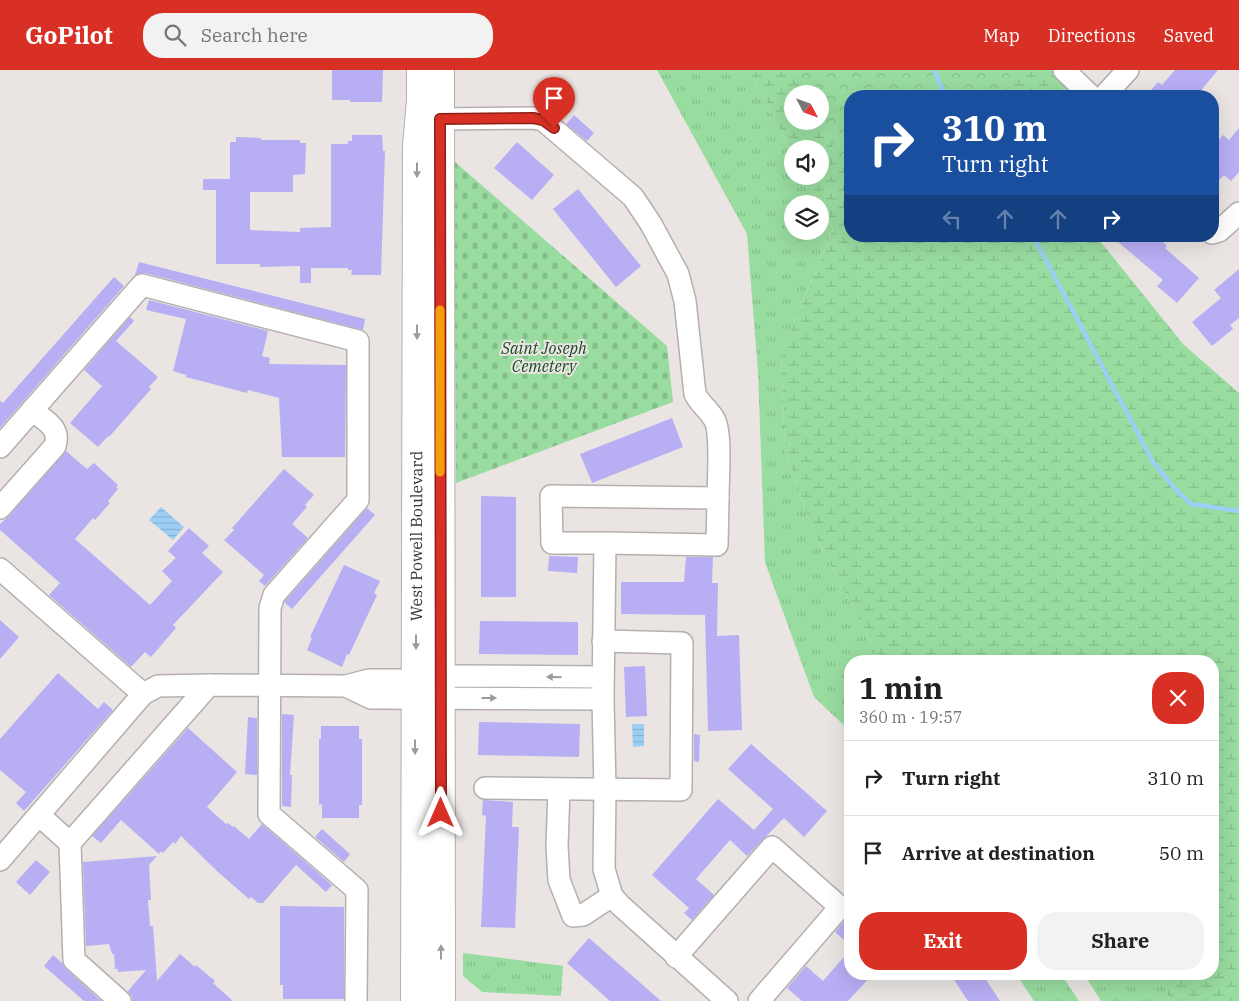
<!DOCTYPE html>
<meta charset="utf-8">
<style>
:root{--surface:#fff;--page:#f2f2f2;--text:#222;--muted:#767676;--line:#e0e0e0;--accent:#d93025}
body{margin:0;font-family:"IBM Plex Serif",serif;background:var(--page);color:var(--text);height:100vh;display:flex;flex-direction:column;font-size:19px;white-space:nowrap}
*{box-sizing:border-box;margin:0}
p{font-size:16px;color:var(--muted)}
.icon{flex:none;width:28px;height:28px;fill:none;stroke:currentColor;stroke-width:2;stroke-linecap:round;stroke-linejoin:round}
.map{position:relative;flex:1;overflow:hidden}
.sheet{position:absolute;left:844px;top:585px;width:375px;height:325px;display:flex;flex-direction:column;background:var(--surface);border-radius:20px;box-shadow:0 5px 20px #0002}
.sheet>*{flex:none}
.hud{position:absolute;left:844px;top:20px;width:375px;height:152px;border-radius:20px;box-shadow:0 5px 20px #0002;background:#1a4fa0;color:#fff;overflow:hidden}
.needle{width:32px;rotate:131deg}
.buttons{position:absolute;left:784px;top:15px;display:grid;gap:10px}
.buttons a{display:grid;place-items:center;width:45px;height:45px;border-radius:50%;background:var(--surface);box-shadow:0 5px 20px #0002;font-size:25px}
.pin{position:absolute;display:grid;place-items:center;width:42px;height:42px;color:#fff;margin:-51px -21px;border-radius:50% 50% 50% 0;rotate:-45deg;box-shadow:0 0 5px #0007}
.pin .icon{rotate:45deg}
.me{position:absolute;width:55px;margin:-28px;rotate:0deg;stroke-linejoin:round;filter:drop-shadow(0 0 4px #0008)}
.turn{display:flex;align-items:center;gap:18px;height:105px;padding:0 15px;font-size:22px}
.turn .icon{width:65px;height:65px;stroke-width:2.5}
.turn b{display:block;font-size:35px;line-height:42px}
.lanes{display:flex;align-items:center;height:48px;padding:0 15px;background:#0003;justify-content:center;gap:25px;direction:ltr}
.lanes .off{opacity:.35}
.round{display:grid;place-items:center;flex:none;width:52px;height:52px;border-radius:20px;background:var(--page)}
.headline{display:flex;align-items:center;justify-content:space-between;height:85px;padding:0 15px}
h1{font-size:30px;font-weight:700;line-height:38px}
.primary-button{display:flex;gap:10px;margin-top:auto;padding:10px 15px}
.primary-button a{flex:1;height:58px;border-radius:20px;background:var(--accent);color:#fff;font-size:20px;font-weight:700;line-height:58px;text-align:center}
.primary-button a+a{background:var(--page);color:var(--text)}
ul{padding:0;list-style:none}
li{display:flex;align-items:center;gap:15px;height:75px;padding:0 15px;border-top:1px solid var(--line)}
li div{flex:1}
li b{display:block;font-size:19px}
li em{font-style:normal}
header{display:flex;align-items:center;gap:30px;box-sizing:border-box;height:70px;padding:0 25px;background:var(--accent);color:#fff}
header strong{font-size:24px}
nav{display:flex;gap:28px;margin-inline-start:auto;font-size:18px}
.search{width:350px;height:45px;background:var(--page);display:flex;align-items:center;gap:12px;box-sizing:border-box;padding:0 18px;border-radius:20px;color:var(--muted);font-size:19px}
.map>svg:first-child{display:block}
.grass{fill:url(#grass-tufts)}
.wetland{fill:url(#wetland-marsh);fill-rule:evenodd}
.cemetery{fill:url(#cemetery-stones)}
.park{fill:url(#park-crowns)}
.water{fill:url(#water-rules)}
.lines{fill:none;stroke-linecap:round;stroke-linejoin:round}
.stream{stroke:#9ccff3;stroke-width:4.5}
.building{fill:#b8aef4}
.minor-casing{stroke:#b5b0ad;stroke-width:24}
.major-casing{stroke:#b5b0ad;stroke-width:30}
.minor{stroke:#fff;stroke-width:21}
.major{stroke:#fff;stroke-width:28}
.oneway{fill:#9c9a9a}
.route-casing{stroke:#8d1f18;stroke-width:12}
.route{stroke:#d93025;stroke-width:9}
.slow{stroke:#f59e0b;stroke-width:9}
.labels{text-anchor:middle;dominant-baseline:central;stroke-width:4;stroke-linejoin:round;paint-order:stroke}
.park-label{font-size:16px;font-style:italic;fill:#174d21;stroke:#eae5e2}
.street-label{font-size:16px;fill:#383635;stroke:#eae5e2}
</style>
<header>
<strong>GoPilot</strong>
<div class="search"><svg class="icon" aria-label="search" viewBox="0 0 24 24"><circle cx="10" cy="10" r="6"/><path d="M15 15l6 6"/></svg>Search here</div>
<nav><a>Map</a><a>Directions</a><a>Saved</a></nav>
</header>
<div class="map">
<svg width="1239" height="931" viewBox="0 0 1239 931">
<defs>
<pattern id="grass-tufts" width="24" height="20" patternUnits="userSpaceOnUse" patternTransform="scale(1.25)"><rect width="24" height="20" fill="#99dca0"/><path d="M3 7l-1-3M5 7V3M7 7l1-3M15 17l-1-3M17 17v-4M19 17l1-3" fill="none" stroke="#85bd8a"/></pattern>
<pattern id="wetland-marsh" width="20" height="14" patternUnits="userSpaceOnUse" patternTransform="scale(1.25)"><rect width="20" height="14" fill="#99dca0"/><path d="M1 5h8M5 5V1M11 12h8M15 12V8" fill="none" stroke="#85bd8a"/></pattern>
<pattern id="cemetery-stones" width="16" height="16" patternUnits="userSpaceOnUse" patternTransform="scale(1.25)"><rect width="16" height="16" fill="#99dca0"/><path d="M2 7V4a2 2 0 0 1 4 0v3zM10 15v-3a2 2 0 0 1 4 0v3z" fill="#85bd8a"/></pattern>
<pattern id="park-crowns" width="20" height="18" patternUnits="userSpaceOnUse" patternTransform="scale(1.25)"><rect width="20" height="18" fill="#99dca0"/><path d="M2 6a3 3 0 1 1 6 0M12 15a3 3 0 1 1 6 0" fill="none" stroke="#85bd8a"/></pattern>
<pattern id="water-rules" width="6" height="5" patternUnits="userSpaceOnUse" patternTransform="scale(1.25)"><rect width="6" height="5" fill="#9ccff3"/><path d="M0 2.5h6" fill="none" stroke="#87b2d1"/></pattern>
</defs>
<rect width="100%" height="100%" fill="#eae5e2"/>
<g class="grass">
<path d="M657 0H749L792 82V106H805L820 134H792V161H820V135L833 159 781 284 785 379 813 462 881 591H850V661L814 627 765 492 758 302 747 164Z"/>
<path d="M463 883 563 896 561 926 482 922 463 906Z"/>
<path d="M1016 904H1061L1079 931H1034Z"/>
<path d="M1084 904H1163L1169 931H1101Z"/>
</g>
<path class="wetland" d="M749 0H1073L1084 26H850V166H1096L1183 274 1239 323V931H1169L1163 904H1212V591H881L813 462 785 379 781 284 833 159 805 106H820V79H792V82ZM792 24H820V51H792Z"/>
<path class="cemetery" d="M454 91 667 276 673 332 456 413Z"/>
<path class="park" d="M793 0H1017L992 26H850V108L820 51V24H806Z"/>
<g class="water">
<path d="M161 437 184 457 173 470 149 450Z"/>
<path d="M632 654H644V676L633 677Z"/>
</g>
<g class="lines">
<g class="stream">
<path d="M934 0 945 26"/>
<path d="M1033 166 1153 392 1175 419 1191 434 1239 441"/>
</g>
</g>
<g class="building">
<path d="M332 0H383L382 32H350V30H332Z"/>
<path d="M1175 0H1218L1197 25 1191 20 1186 26H1146L1158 12 1162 15Z"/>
<path d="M574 45 594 63 587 71 566 54Z"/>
<path d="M1239 58V102L1231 111 1224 105 1212 117V77L1223 65 1229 70Z"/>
<path d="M352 65H382L383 81H385L381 205H351L352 200H348V198H311V213H300V196L260 197V194H216V120H203V109H230V72H236V67L261 68V70H300V73H306L305 104 293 105V122H250V160L300 162V158L331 157V74H348V71H352Z"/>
<path d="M517 72 554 105 532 130 494 98Z"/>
<path d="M578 119 641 196 616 217 553 139Z"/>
<path d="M1111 166H1156L1167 176 1165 178 1199 208 1177 233 1157 216 1163 210Z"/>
<path d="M139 192 365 249 363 260 145 203 135 205Z"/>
<path d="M1239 199V248L1230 255 1233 259 1212 276 1192 252 1221 228 1214 220Z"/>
<path d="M114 207 124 216 0 358V331L3 333Z"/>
<path d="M149 230 268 261 262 286 270 288 269 294 346 295 345 387H282L279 328 248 320 247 323 186 307V305L173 301 186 249 146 240Z"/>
<path d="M130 247 134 251 116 271 158 307 149 317 151 319 109 367 108 366 98 377 70 353 102 316 84 300Z"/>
<path d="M672 348 683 377 592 413 580 384Z"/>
<path d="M66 381 87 399 94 393 118 415 116 417 118 419 108 431 110 433 95 450 93 448 75 469 150 535 172 511 162 501 176 488 168 481 189 458 209 476 202 483 223 502 173 555 176 558 151 587 145 582 131 597 49 525 60 513 0 460V454L9 446Z"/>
<path d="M284 399 314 425 305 435 307 437 292 454 308 468 265 516 259 511 264 505 224 470 234 460 232 458Z"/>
<path d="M481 426 516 427V527H481Z"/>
<path d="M367 438 375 445 292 539 285 533V531Z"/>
<path d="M549 486 578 487 577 503 548 501Z"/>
<path d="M686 487H713L712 513H718L717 566 739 565 742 660 708 661 705 545 621 544V512H684Z"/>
<path d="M344 495 380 511 374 523 377 525 349 585 347 584 342 597 307 580 312 568 310 567Z"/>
<path d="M0 550 19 567 0 589Z"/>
<path d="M480 551 578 552V585L479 584Z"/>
<path d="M645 596 647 646 626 647 624 597Z"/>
<path d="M58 603 98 639 104 632 113 640 24 741 16 733 26 722 0 700V669Z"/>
<path d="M282 644 294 645 290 705H292L291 737 282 736Z"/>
<path d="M248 647 257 648V705L245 704Z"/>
<path d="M479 652 580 654 579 687 478 685Z"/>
<path d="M321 656H359V669H362V735H359V748H322V734L319 735V669H321Z"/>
<path d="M188 658 237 702 207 737 226 754 228 753 233 757 234 756 249 769 262 754 332 815 326 822 296 795 263 833H258L251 827 249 829 218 802 181 766 175 774 173 772 163 783 161 781 159 784 121 750 101 773 92 766Z"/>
<path d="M694 664 700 665 699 692 694 691Z"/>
<path d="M751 674 827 741 804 767 784 748 747 786 730 770 696 809 714 825 692 850 684 843 689 838 652 805 718 729 754 760 773 739 728 699Z"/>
<path d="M483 730 513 732 512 757H519L515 858 481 857 486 746 482 745Z"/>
<path d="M322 759 350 784 344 792 315 767Z"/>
<path d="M157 786 149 795 151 830H148L150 856H153L157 911 180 884 195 897 196 895 215 911 213 913 233 931H132V927L128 921 146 900 118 902V899H115L114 884H112L109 874 86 876 83 792Z"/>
<path d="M36 790 50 802 30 825 16 812Z"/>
<path d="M280 836 344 837V929H283V915H280Z"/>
<path d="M850 844V875L835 862Z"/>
<path d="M589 868 661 931H610L567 893Z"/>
<path d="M850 880V904H873L848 931H802L787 918 806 896 823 911Z"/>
<path d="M53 885 62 893 66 899 101 931H84L44 896Z"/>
<path d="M950 904H982L1000 931H968Z"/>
</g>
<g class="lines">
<g class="minor-casing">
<g id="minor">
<path d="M1064 0 1091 26"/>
<path d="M1104 26 1128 0"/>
<path d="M426 50 440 49 533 48 543 50 633 127 651 154 678 204 685 231 695 324C700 334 709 340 714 349 722 361 718 411 718 428"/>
<path d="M1212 163 1219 161 1239 143"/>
<path d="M0 377 142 215 358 271V430L274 525 270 538 269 744 357 820 356 931"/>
<path d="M0 438 55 376C61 357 45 351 32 340"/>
<path d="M605 473H552L551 426 718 428 717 475 605 473 603 629 605 720 604 799 612 826 620 835 727 931"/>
<path d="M0 499 143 624 158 616 209 615 346 616 369 610H404L456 606 603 607"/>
<path d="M346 616 371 628 603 629"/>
<path d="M485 718 681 720 682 573 603 571"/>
<path d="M559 719 557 776 559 810 573 846 583 845 612 826"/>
<path d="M39 745 70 773"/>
<path d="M0 790 143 624"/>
<path d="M676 887 772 777 840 837 759 931"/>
<path d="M120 931 74 890 70 773 209 615"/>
</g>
</g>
<g class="major-casing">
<g id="major">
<path d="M440 0 441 931"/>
<path id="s1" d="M415 931 417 76 421 30V0"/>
</g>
</g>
<use href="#minor" class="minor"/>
<use href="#major" class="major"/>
</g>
<defs><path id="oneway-solid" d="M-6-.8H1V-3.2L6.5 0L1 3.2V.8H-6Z" transform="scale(1.25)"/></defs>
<g class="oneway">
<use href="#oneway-solid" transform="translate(417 100) rotate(90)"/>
<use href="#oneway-solid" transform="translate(417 262) rotate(90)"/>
<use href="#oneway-solid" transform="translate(416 572) rotate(90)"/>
<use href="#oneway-solid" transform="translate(554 607) rotate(-179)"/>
<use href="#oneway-solid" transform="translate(489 628)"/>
<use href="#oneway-solid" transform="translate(415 677) rotate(90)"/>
<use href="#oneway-solid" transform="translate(441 882) rotate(-90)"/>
</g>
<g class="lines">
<g class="route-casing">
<path id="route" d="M441 743 440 49 533 48 543 50 554 58"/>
</g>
<use href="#route" class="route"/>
<path class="slow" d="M440 240V402"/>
</g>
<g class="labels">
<g class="park-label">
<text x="544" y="278">Saint Joseph<tspan x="544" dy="18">Cemetery</tspan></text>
</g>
<g class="street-label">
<text stroke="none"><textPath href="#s1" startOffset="465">West Powell Boulevard</textPath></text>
</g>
</g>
</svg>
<div class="buttons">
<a><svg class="needle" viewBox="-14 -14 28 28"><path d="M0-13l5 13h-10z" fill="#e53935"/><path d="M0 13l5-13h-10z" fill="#767676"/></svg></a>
<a><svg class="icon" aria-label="sound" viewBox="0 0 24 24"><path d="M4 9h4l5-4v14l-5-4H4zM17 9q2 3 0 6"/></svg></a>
<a><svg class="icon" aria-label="layers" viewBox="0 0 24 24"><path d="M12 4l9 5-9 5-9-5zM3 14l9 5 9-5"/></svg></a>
</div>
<div class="pin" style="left:554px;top:58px;background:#d93025"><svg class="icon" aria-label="arrive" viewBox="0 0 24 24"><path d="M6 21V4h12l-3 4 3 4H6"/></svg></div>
<svg class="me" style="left:441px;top:743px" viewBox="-20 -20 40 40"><path d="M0-17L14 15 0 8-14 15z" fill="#d93025" stroke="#fff" stroke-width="4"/></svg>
<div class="hud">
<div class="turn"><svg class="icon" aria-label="right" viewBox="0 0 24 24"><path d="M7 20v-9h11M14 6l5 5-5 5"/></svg><div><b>310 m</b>Turn right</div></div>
<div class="lanes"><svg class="icon off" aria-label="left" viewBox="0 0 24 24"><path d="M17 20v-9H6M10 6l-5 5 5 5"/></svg><svg class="icon off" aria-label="ahead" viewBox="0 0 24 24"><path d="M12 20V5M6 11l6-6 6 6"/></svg><svg class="icon off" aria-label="ahead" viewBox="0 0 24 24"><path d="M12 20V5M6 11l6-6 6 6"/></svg><svg class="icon" aria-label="right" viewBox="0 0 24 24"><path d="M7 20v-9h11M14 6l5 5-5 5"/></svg></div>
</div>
<section class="sheet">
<div class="headline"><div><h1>1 min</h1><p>360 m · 19:57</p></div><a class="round" style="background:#d93025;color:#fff"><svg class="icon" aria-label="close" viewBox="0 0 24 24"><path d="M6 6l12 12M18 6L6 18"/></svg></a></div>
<ul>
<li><svg class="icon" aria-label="right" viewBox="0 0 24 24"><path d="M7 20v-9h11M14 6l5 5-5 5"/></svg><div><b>Turn right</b></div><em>310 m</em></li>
<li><svg class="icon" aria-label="arrive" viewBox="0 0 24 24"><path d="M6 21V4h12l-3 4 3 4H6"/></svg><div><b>Arrive at destination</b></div><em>50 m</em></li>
</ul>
<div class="primary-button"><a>Exit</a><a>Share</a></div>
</section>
</div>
